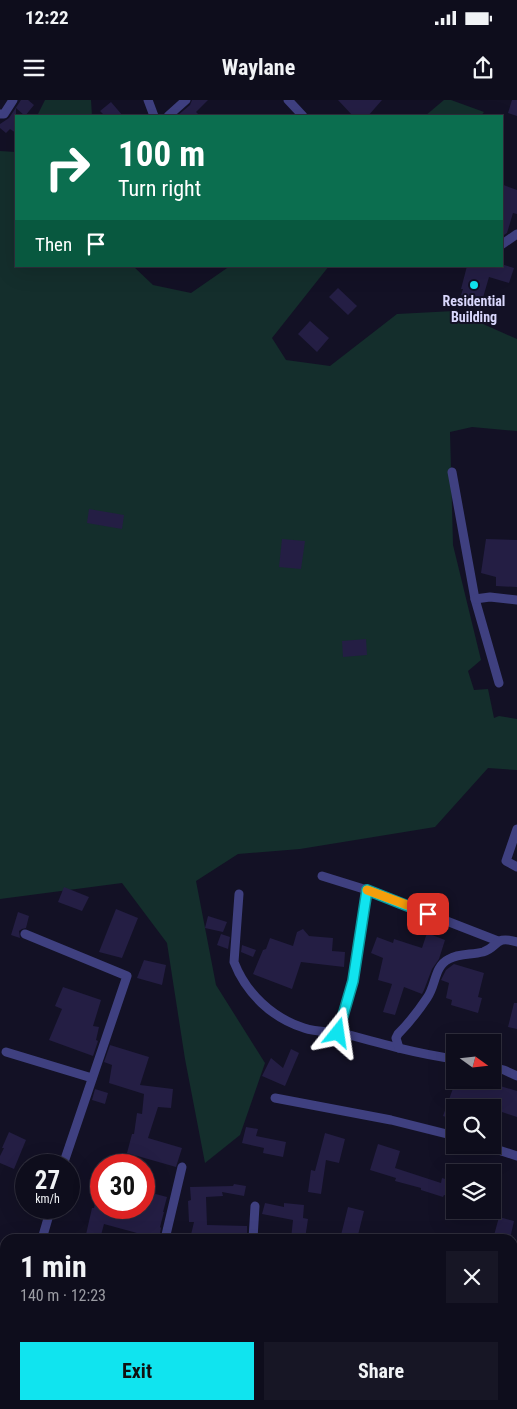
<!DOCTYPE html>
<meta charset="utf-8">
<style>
:root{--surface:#0e0d1c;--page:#171625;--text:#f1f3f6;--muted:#9b9ca3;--line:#2e2d3b;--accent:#10e4ef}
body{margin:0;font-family:"Roboto Condensed",sans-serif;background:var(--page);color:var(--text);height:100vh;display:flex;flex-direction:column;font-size:19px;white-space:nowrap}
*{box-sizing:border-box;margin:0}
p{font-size:16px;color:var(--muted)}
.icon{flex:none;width:28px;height:28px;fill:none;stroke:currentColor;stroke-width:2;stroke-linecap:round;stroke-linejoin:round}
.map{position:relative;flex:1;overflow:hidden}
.details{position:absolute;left:0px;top:1134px;width:518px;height:176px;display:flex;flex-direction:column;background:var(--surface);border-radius:15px 15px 0 0;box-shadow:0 5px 20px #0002,0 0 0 1px var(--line)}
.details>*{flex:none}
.banner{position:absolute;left:15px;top:15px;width:488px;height:152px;border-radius:0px;box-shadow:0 5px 20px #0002,0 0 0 1px var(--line);background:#0b6e4f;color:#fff;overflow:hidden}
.needle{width:32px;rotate:105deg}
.fabs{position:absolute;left:446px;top:934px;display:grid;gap:10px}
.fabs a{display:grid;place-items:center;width:55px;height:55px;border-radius:0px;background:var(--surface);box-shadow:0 5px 20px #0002,0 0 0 1px var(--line);font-size:25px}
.speed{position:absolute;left:15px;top:1054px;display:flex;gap:10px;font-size:25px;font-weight:700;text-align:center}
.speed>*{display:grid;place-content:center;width:65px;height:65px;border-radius:50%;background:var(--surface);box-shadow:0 5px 20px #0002,0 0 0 1px var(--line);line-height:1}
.speed small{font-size:12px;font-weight:400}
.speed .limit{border:8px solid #d22;background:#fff;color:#111}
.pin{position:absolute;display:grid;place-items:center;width:42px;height:42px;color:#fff;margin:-21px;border-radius:10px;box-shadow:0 2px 8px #0006}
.me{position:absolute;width:55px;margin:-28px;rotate:15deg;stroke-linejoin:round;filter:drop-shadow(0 0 4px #0008)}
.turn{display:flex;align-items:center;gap:18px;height:105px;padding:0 20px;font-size:22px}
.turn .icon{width:65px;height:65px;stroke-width:2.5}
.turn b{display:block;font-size:35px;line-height:42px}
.then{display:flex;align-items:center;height:48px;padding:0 20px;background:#0003;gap:10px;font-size:19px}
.round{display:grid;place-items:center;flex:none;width:52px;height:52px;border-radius:0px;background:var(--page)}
.headline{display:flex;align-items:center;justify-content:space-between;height:85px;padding:0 20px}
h1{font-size:30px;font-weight:700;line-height:38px}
.action{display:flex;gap:10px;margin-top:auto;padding:10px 20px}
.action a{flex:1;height:58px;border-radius:0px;background:var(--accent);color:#111;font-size:20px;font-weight:700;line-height:58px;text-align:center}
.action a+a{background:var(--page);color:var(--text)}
.status{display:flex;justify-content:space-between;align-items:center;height:35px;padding:0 25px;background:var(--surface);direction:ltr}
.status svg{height:14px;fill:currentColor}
header{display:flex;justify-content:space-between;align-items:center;height:65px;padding:0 20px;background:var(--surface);font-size:22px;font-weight:700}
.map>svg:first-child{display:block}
.green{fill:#142e2c}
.building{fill:#241e44}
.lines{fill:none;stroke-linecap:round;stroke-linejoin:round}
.street{stroke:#3f4080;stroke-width:9}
.route-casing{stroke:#0a949b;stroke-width:12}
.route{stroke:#10e4ef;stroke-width:9}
.slow{stroke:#f59e0b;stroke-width:9}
.poi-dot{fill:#10e4ef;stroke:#131125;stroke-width:2}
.labels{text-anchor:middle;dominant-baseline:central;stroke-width:4;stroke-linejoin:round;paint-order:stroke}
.poi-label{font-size:14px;font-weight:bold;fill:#d9d7fc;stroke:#131125}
</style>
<div class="status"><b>12:22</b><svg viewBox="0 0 49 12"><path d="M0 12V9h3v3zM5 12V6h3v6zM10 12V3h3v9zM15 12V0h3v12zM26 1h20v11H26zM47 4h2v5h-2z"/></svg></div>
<header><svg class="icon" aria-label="menu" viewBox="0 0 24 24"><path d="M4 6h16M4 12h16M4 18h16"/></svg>Waylane<svg class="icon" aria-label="share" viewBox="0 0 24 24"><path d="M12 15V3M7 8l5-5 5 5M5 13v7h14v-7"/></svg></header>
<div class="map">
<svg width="517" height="1309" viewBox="0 0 517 1309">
<rect width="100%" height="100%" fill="#131125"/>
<g class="green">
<path d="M45 0H91L92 16H37Z"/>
<path d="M444 0H451L484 12 481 16H425Z"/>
<path d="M0 51 16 52V166H133L153 185 191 193 230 166H329L272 238 286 260 330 266 397 214 454 211 517 239V331L472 327 450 332 453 445 481 560 468 571 474 590 488 589 494 618 499 616 517 619V670L488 668 435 727 300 749 238 754 196 781 216 885 265 963 240 1035 205 1063 185 959 167 843 122 783 0 799Z"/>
</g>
<g class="building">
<path d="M21 0H28L34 5 25 16 16 8V33L10 29 6 33 0 28V24L9 18Z"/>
<path d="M192 0H208L196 12 200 16H177L190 5Z"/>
<path d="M338 0H382L368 16H353Z"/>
<path d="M512 0H517V16L508 13Z"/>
<path d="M111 2 123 16H105L100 11Z"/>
<path d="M501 84 517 90V114L513 113 507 133 501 137Z"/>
<path d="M501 164 514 168 509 183 489 177 482 201 461 195 463 189H461L467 166H501Z"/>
<path d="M338 188 357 206 348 215 329 197Z"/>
<path d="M310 221 329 238 317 252 298 234Z"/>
<path d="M89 409 124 415 122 429 87 423Z"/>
<path d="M282 439 305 441 301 469 279 467Z"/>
<path d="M486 439 517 440V487L496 486V477L481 473Z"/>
<path d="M366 539 367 555 343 557 342 541Z"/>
<path d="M64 787 89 797 82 811 58 802Z"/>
<path d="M116 809 138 818 122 858 99 852Z"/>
<path d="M18 812 29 816 26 828 22 829 19 831 20 838 11 835Z"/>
<path d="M208 816 227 822 223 832 205 828Z"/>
<path d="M303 829 309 836 333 838 332 851 345 852 344 867 301 862 292 889 253 874 263 850 266 849 270 838 293 846 297 832Z"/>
<path d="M427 833 445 840 439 859 432 869 424 890 422 894 404 887 395 915 383 912 392 884 378 880 383 858 371 853 377 837 393 843 394 839 422 848Z"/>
<path d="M221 834 230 837 228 849 217 845Z"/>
<path d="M242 845 256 850 253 857 241 852Z"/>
<path d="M144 860 166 865 162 885 137 878Z"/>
<path d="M454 864 484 873 478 897 482 898 478 913 451 905 452 900 446 898 449 883 441 880 446 870Z"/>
<path d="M63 887 101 900 93 926 99 927 96 940 98 941 93 956 49 940 62 909 55 906Z"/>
<path d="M514 903H517V929L508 927Z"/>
<path d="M110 945 149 957 140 985 173 989 171 1008 158 1007 148 1038 182 1048 176 1067 127 1053 132 1034H134L137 1013 142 1014 144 994 109 983 112 965 104 962Z"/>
<path d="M291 949 299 953 285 986 262 976 271 958 283 968Z"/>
<path d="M456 980H466L479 985 481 980H489L498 982 497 985 517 991V1017L499 1011 500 1008 471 1000 469 1008H455V1020L443 1016Z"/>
<path d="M95 989 108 993 105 1004 92 1000Z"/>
<path d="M246 1027 258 1029 256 1036 286 1042 283 1057 263 1053 264 1048 242 1043Z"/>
<path d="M9 1032 26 1040 14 1069 0 1063V1056L4 1048H2Z"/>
<path d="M325 1033 345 1039 339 1063 326 1060 321 1094 308 1092 311 1070 315 1071Z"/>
<path d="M378 1044 400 1051 395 1068 441 1083 442 1078 455 1082V1098L444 1095 443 1097 421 1090V1088L395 1081 396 1078 370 1070Z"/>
<path d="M234 1084 246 1086 244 1096 222 1092 223 1096 206 1097 207 1125 247 1126V1138L190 1139 194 1122H189L188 1101 191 1100 190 1087 233 1086Z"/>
<path d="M98 1091H101V1108H144L148 1092 167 1097 163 1112H164L160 1127 161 1128 159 1139 104 1124 100 1139H85L92 1108H94Z"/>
<path d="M265 1103 284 1107V1103L304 1105 303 1118 308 1119 305 1139H291L293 1120 262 1114Z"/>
<path d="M348 1107 364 1111 357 1139H340Z"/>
<path d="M499 1117 514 1121 510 1139H493Z"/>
</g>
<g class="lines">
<g class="street">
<path d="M148 0 154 16"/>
<path d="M288 0 303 16"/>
<path d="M0 14H4L13 0"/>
<path d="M168 16 186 0"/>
<path d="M501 145 517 134"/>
<path d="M452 372 475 499 499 583"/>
<path d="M475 499 490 497 517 500"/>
<path d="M517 729 506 761 517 767"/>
<path d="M322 776 367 790"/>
<path d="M239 794 234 862C246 893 272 918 304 928 318 933 332 931 346 934 382 944 418 954 455 959"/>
<path d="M25 834 127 876 63 1065"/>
<path d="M339 933 353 881 367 790 498 841"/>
<path d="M399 948 396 938 398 934C408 924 419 910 427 898 436 886 434 866 449 859 459 853 471 855 483 852 499 847 494 835 517 842"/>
<path d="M6 952 92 978"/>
<path d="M492 967 504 970 517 976"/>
<path d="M275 998 391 1020 455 1036"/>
<path d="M483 1045 517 1056"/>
<path d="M42 1139 51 1108"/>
<path d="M165 1139 182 1067"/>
<path d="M253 1139 255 1106"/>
<path d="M0 1289 5 1265"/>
<path d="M120 1309 121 1305"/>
<path d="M239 1309 240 1305"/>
</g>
</g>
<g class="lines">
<g class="route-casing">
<path id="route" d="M338 933 353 881 367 790 428 814"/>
</g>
<use href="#route" class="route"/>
<path class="slow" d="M367 790 407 805"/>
</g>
<circle class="poi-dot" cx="474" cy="185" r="5"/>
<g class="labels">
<g class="poi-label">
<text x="474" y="201">Residential<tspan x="474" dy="16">Building</tspan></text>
</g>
</g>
</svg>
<div class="fabs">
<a><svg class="needle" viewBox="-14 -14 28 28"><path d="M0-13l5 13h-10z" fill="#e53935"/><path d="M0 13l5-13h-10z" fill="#9b9ca3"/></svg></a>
<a><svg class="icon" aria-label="search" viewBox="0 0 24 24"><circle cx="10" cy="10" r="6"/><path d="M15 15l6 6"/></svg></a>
<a><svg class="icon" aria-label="layers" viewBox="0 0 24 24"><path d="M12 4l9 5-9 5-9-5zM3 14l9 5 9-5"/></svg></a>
</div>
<div class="speed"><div>27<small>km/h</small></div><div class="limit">30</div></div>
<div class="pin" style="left:428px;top:814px;background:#d93025"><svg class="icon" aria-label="arrive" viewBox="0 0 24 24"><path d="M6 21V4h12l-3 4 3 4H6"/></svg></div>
<svg class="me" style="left:338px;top:933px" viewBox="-20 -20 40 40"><path d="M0-17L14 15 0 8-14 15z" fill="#10e4ef" stroke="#fff" stroke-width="4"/></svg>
<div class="banner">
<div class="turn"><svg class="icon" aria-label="right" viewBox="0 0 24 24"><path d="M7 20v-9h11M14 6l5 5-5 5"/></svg><div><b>100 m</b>Turn right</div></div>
<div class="then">Then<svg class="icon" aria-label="arrive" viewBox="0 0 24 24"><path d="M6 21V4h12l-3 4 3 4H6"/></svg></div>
</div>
<section class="details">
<div class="headline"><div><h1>1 min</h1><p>140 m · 12:23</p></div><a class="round"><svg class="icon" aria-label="close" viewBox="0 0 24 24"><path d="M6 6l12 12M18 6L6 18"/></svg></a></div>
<div class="action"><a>Exit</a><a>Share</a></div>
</section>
</div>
